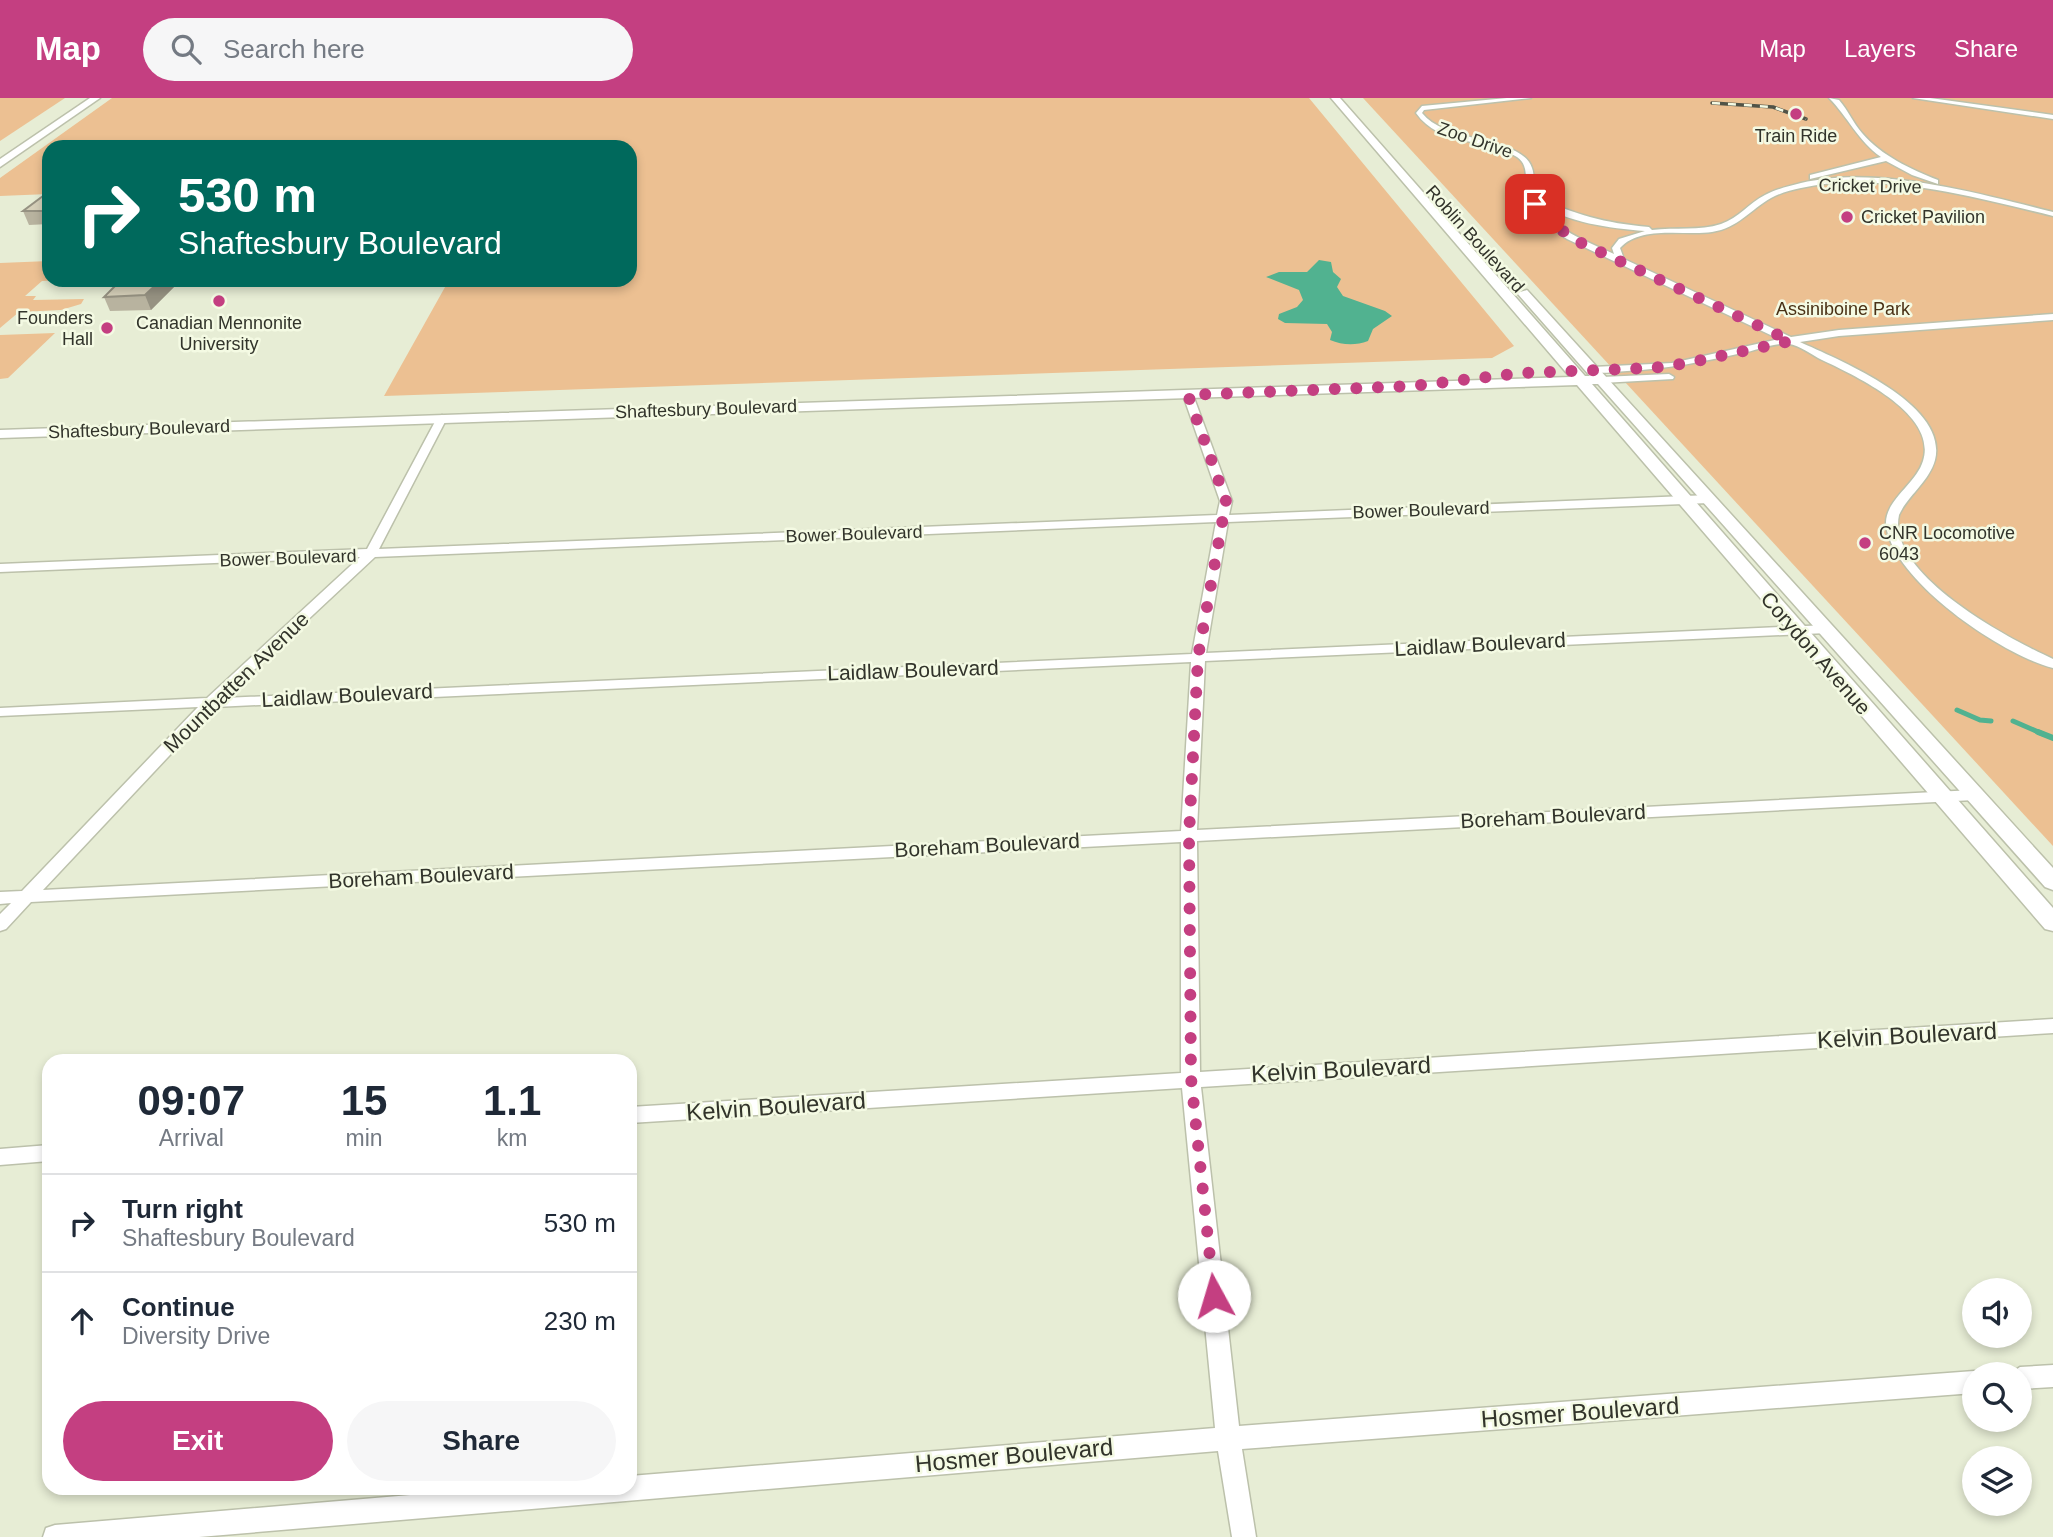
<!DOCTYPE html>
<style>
:root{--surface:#fff;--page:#f6f6f7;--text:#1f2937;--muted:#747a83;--line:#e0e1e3;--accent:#c43f81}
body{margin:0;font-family:Arial,sans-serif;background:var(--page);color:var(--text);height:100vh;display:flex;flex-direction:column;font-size:26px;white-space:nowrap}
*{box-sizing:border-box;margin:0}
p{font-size:23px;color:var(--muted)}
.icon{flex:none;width:38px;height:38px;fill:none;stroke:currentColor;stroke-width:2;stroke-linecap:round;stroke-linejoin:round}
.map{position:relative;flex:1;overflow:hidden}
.sheet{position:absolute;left:42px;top:956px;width:595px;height:441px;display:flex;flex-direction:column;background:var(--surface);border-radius:21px;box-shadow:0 4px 10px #0003}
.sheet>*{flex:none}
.hud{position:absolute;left:42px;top:42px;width:595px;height:147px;border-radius:21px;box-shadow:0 4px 10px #0003;background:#00695c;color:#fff;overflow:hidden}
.controls{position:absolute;left:1962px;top:1180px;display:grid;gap:14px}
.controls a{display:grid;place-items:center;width:70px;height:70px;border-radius:50%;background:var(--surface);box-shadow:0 4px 10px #0003;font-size:35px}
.pin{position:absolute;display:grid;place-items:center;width:60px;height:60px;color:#fff;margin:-30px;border-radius:14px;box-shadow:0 4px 10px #0006}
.me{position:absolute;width:77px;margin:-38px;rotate:354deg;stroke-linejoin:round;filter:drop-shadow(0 0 5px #0008)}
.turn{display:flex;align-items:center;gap:24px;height:147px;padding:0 21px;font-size:32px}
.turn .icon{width:91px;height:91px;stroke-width:2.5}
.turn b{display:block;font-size:49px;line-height:60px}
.eta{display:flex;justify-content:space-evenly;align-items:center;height:119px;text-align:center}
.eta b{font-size:42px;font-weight:800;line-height:49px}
.action{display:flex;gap:14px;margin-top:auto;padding:14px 21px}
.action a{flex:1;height:80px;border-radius:42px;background:var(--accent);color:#fff;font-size:28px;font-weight:800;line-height:80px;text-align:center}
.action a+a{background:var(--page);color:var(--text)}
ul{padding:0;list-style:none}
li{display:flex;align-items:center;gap:21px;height:98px;padding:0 21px;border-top:2px solid var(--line)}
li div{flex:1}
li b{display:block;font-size:26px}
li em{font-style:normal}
header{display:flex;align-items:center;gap:42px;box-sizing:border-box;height:98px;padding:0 35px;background:var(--accent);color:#fff}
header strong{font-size:33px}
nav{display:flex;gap:38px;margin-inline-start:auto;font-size:24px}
.search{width:490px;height:63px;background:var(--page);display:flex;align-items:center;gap:18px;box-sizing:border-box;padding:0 24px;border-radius:38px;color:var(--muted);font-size:26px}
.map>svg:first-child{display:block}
.green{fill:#ecc092}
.water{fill:#51b290}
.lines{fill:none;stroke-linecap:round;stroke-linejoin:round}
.stream-far1{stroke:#51b290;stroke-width:5}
.stream{stroke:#51b290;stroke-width:6}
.street-casing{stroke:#bcc1ab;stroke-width:3}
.secondary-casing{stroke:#bcc1ab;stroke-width:3}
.street{fill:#fff;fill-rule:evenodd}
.secondary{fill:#fff;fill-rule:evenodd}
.rail-casing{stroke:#505347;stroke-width:3.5}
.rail{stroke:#f4fae3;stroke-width:2.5;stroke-dasharray:8;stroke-linecap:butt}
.wall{fill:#b8b39f}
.shaded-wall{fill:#969282}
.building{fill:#d6d0b9;stroke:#969282;stroke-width:2}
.route{stroke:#c43f81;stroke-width:12;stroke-dasharray:0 21.6}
.poi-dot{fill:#c43f81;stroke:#f4fae3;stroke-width:2.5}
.labels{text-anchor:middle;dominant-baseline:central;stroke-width:5;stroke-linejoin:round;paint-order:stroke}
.far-poi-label{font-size:18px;fill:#32342b;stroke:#f4fae3}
.far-street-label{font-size:18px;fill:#32342b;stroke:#f4fae3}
.far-park-label{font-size:18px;fill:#493115;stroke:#f4fae3}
.street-label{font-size:21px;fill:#32342b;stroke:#f4fae3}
.near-street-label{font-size:24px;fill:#32342b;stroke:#f4fae3}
</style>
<header>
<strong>Map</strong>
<div class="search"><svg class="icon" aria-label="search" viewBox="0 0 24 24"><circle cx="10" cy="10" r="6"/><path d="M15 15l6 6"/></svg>Search here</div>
<nav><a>Map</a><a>Layers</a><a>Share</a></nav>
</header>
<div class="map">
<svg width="2053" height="1439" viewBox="0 0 2053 1439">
<rect width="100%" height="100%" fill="#e7edd5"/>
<g class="green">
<path d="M0 0H65L0 43Z"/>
<path d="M112 0H1309L1514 248 1492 260 384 298 449 182H630V49H49V96L0 98V80Z"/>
<path d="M1363 0H2053V748Z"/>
<path d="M49 163V182H65L42 183 25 198H36L33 202 84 201 81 206 61 212 19 214 0 230V165Z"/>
<path d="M55 235 8 280 0 281V237Z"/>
</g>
<path class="water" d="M1319 162 1331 164 1333 174 1341 181 1337 189 1343 198 1385 213 1392 218 1373 231 1368 243C1355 248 1342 247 1330 242L1332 234 1327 226 1285 225 1278 221 1279 216 1297 209 1303 202 1299 192 1266 179 1279 174H1307Z"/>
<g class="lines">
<g class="stream-far1">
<path d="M1957 612 1980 622 1991 623"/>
<path d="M2013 623 2043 636"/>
</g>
<path class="stream" d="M2038 634 2053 640"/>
<g class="street-casing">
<g id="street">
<path d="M1507 0H1531L1424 12 1422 15C1446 46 1522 38 1532 70 1535 78 1533 88 1534 97 1574 117 1605 125 1649 129L1652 132C1675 129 1700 133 1721 126 1739 120 1749 105 1765 97 1776 91 1789 88 1801 85 1877 67 1978 95 2053 114V118C1979 100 1877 72 1801 90 1791 92 1780 95 1771 100 1750 112 1738 130 1712 134 1685 138 1641 127 1620 150L1624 161 1791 239 1839 232 2053 216V222L1839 238 1800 244C1839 262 1949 306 1935 362 1929 384 1908 397 1899 417 1886 476 2009 541 2053 561V570C2002 557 1891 482 1886 426 1885 402 1916 386 1923 363 1938 316 1856 278 1822 262 1812 257 1799 247 1789 246 1775 244 1755 253 1742 255 1702 264 1667 271 1627 273 1614 274 1601 276 1589 274L1588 272 1593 269 1672 265 1779 241 1567 141C1552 131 1537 120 1529 104 1522 89 1532 69 1517 59 1484 39 1440 49 1416 15L1422 8ZM1537 105C1569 125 1608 130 1645 133L1619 141 1612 150 1614 156C1586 143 1554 132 1537 105Z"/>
<path d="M1829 0 1839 2C1848 12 1853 25 1862 35 1882 58 1910 71 1938 82V86L1912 77 1886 63 1810 81V77L1881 59C1858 43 1848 19 1829 0Z"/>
<path d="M1913 0H1930L2053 17V21Z"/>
<path d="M1669 276 1674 279 1673 281 1602 285 1597 282 1602 279Z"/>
<path d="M1188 294 1193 297 1232 403 1229 417 1709 397 1715 401 1709 405 1228 424 1206 555 1827 527 1834 531 1827 535 1205 563 1197 732 1974 692 1982 697 1974 702 1197 743 1200 974 2053 921V935L1201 989 1239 1328 1974 1273 1981 1276H1974V1295L1242 1351 1256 1439H1232L1218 1353 199 1439H43L46 1430 55 1427 493 1390H630V1378L1215 1330 1182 990 630 1025V1009L1181 975V744L31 804 6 831 0 833V816L11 805 0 806V794L22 793 198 609 0 618V610L207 600 360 459 0 474V466L367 451 437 320 442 317 447 320 379 451 1217 417 1220 403 1183 297ZM1216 424 1192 556 224 600 375 459ZM1191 564 1181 733 43 792 215 609Z"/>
<path d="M49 1047V1063L0 1067V1051Z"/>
<path d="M2053 1267V1289L2020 1291V1276H2010L2020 1269Z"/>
</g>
</g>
<g class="secondary-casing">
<g id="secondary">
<path d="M90 0H100L0 69V61Z"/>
<path d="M1331 0H1340L1585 278H1590L1517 195 1527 192 2053 770V792L2045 789 1598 286H1592L2053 810V833L2045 831 1577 287 0 340V332L1570 279Z"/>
</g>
</g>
<use href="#street" class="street"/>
<use href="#secondary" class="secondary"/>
<g class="rail-casing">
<path id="rail" d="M1712 5 1773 9 1806 21"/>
</g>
<use href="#rail" class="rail"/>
</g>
<g class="wall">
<path d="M49 95V126L29 127 23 113Z"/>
<path d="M121 182H181L151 212 110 213 104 199Z"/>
</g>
<path class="shaded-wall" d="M161 182H181L151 212 145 197Z"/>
<g class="building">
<path d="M47 95H49V113H23Z"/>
<path d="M121 182H161L145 197 104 199Z"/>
</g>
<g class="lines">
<path class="route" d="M1214 1198 1191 980 1189 737 1198 559 1226 403 1188 297 1412 288 1522 275 1652 270 1688 265 1791 243 1579 144 1551 125 1535 106"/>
</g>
<g class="poi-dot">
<circle cx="1796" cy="16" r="7"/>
<circle cx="1847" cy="119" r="7"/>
<circle cx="219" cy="203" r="7"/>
<circle cx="107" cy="230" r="7"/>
<circle cx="1865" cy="445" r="7"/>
</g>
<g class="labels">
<g class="far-poi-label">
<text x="1796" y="38">Train Ride</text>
<text x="1861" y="119" text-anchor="start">Cricket Pavilion</text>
<text x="93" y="220" text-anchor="end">Founders<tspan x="93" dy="21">Hall</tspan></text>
<text x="219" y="225">Canadian Mennonite<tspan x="219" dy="21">University</tspan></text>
<text x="1879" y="435" text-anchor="start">CNR Locomotive<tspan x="1879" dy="21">6043</tspan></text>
</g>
<g class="far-street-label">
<text transform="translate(1475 42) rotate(19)">Zoo Drive</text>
<text transform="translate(1870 88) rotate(1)">Cricket Drive</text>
<text transform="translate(1475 141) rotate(48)">Roblin Boulevard</text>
<text transform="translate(706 311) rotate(-2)">Shaftesbury Boulevard</text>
<text transform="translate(139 331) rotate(-2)">Shaftesbury Boulevard</text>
<text transform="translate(1421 412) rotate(-2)">Bower Boulevard</text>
<text transform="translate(854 436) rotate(-2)">Bower Boulevard</text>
<text transform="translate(288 460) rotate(-2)">Bower Boulevard</text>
</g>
<g class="far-park-label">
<text x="1843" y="211">Assiniboine Park</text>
</g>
<g class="street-label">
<text transform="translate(1480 546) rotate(-3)">Laidlaw Boulevard</text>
<text transform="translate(1816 555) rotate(49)">Corydon Avenue</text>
<text transform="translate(913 572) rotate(-2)">Laidlaw Boulevard</text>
<text transform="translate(236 584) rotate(-44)">Mountbatten Avenue</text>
<text transform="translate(347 597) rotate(-3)">Laidlaw Boulevard</text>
<text transform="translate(1553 718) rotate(-3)">Boreham Boulevard</text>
<text transform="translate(987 747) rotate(-3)">Boreham Boulevard</text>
<text transform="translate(421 778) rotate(-3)">Boreham Boulevard</text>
</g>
<g class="near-street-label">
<text transform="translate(1907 937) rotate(-3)">Kelvin Boulevard</text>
<text transform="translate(1341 971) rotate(-3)">Kelvin Boulevard</text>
<text transform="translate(776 1008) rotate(-4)">Kelvin Boulevard</text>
<text transform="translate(1580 1314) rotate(-4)">Hosmer Boulevard</text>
<text transform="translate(1014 1357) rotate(-5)">Hosmer Boulevard</text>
</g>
</g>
</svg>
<div class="controls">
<a><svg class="icon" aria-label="sound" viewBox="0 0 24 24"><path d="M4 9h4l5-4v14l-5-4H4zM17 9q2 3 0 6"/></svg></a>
<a><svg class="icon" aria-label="search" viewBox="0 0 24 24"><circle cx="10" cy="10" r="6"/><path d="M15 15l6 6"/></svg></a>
<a><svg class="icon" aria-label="layers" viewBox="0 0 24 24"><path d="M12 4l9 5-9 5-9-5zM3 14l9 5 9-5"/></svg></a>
</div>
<div class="pin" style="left:1535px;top:106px;background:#d93025"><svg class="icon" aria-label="arrive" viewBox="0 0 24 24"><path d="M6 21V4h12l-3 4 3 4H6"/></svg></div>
<svg class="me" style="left:1214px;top:1198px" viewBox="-20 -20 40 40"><circle r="19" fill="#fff"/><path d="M0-13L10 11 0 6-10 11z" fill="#c43f81"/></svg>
<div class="hud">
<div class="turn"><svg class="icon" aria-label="right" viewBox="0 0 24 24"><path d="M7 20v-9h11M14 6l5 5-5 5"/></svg><div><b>530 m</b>Shaftesbury Boulevard</div></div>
</div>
<section class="sheet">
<div class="eta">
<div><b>09:07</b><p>Arrival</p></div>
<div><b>15</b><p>min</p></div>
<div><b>1.1</b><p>km</p></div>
</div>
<ul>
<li><svg class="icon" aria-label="right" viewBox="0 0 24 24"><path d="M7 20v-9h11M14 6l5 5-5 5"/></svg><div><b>Turn right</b><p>Shaftesbury Boulevard</p></div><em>530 m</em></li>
<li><svg class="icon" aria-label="ahead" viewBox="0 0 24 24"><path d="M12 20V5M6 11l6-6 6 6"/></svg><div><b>Continue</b><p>Diversity Drive</p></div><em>230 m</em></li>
</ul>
<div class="action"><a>Exit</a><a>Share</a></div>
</section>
</div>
